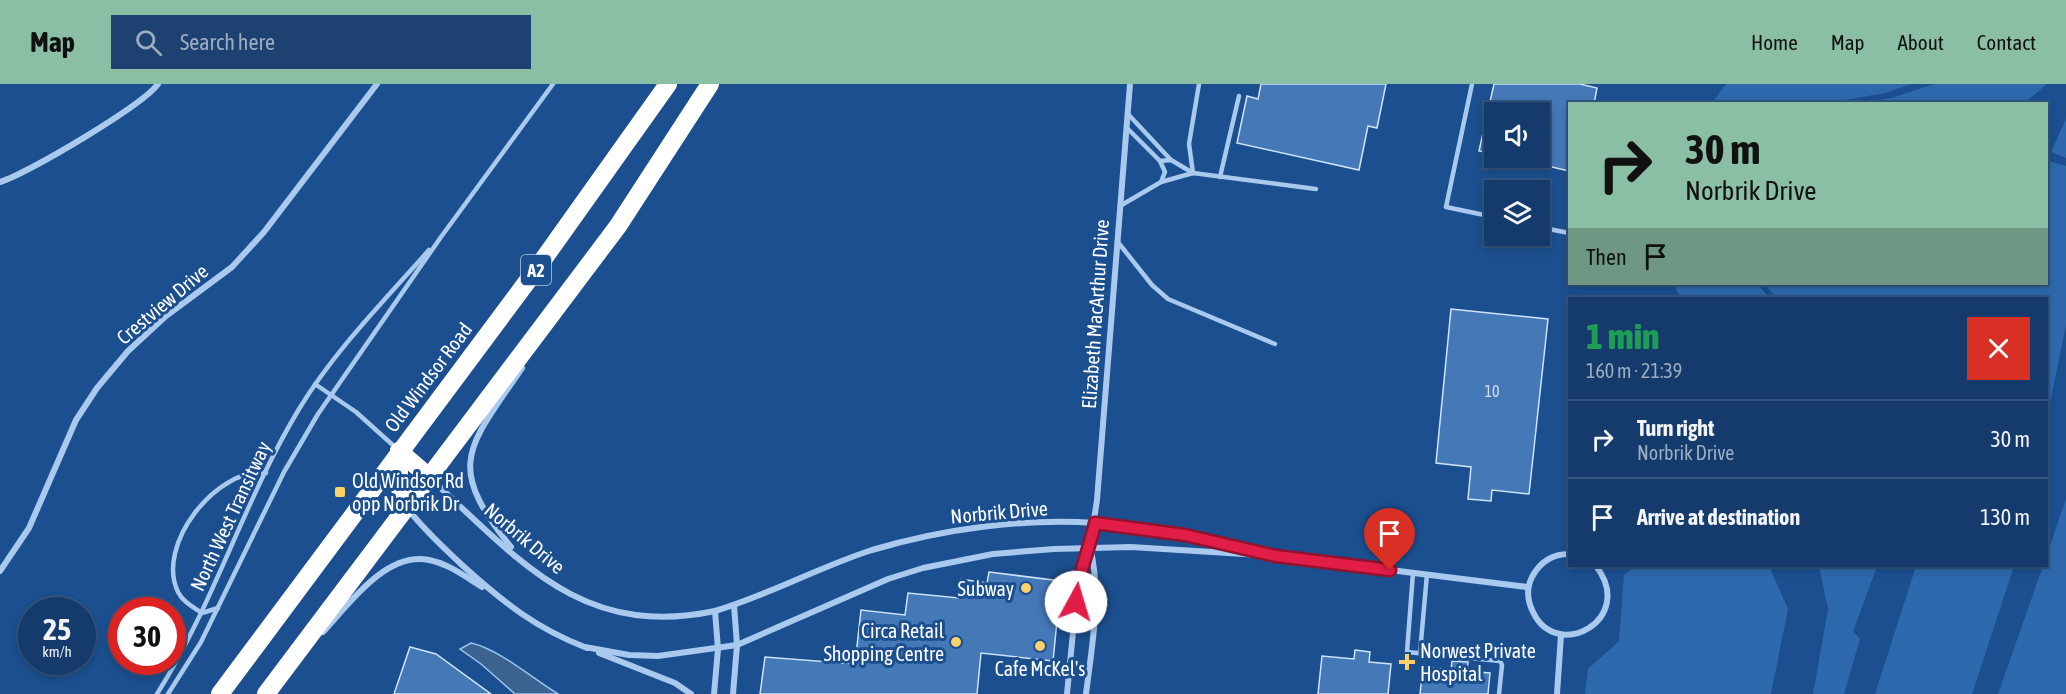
<!DOCTYPE html>
<meta charset="utf-8">
<style>
:root{--surface:#143b6b;--page:#1d4271;--text:#f1f3f6;--muted:#9dadc1;--line:#33557e;--accent:#8abfa5}
body{margin:0;font-family:"Asap Condensed",sans-serif;background:var(--page);color:var(--text);height:100vh;display:flex;flex-direction:column;font-size:22px;white-space:nowrap}
*{box-sizing:border-box;margin:0}
p{font-size:20px;color:var(--muted)}
.icon{flex:none;width:33px;height:33px;fill:none;stroke:currentColor;stroke-width:2;stroke-linecap:round;stroke-linejoin:round}
.map{position:relative;flex:1;overflow:hidden}
.sheet{position:absolute;left:1568px;top:213px;width:480px;height:270px;display:flex;flex-direction:column;background:var(--surface);border-radius:0px;box-shadow:0 3px 9px #0003,0 0 0 2px var(--line)}
.sheet>*{flex:none}
.hud{position:absolute;left:1568px;top:18px;width:480px;height:183px;border-radius:0px;box-shadow:0 3px 9px #0003,0 0 0 2px var(--line);background:#8abfa5;color:#111;overflow:hidden}
.fabs{position:absolute;left:1484px;top:18px;display:grid;gap:12px}
.fabs a{display:grid;place-items:center;width:66px;height:66px;border-radius:0px;background:var(--surface);box-shadow:0 3px 9px #0003,0 0 0 2px var(--line);font-size:30px}
.speed{position:absolute;left:18px;top:513px;display:flex;gap:12px;font-size:30px;font-weight:700;text-align:center}
.speed>*{display:grid;place-content:center;width:78px;height:78px;border-radius:50%;background:var(--surface);box-shadow:0 3px 9px #0003,0 0 0 2px var(--line);line-height:1}
.speed small{font-size:15px;font-weight:400}
.speed .limit{border:9px solid #d22;background:#fff;color:#111}
.pin{position:absolute;display:grid;place-items:center;width:51px;height:51px;color:#fff;margin:-62px -26px;border-radius:50% 50% 50% 0;rotate:-45deg;box-shadow:0 0 6px #0007}
.pin .icon{rotate:45deg}
.me{position:absolute;width:66px;margin:-33px;rotate:6deg;stroke-linejoin:round;filter:drop-shadow(0 0 4px #0008)}
.turn{display:flex;align-items:center;gap:21px;height:126px;padding:0 18px;font-size:27px}
.turn .icon{width:78px;height:78px;stroke-width:2.5}
.turn b{display:block;font-size:42px;line-height:51px}
.then{display:flex;align-items:center;height:57px;padding:0 18px;background:#0003;gap:12px;font-size:22px}
.round{display:grid;place-items:center;flex:none;width:63px;height:63px;border-radius:0px;background:var(--page)}
.head{display:flex;align-items:center;justify-content:space-between;height:102px;padding:0 18px}
h1{font-size:36px;font-weight:800;line-height:45px;color:#1e9e55}
ul{padding:0;list-style:none}
li{display:flex;align-items:center;gap:18px;height:78px;padding:0 18px;border-top:2px solid var(--line)}
li div{flex:1}
li b{display:block;font-size:22px}
li em{font-style:normal}
header{display:flex;align-items:center;gap:36px;box-sizing:border-box;height:84px;padding:0 30px;background:var(--accent);color:#111}
header strong{font-size:28px}
nav{display:flex;gap:33px;margin-inline-start:auto;font-size:21px}
.search{width:420px;height:54px;background:var(--page);display:flex;align-items:center;gap:15px;box-sizing:border-box;padding:0 21px;border-radius:0px;color:var(--muted);font-size:22px}
.map>svg:first-child{display:block}
.green{fill:#2e69ad}
.water{fill:#3c6290;stroke:#9cc4f0;stroke-width:1.5}
.building{fill:#4478b7;stroke:#cfe3fa;stroke-width:1.5}
.lines{fill:none;stroke-linecap:round;stroke-linejoin:round}
.lane{stroke:#a9c9ee;stroke-width:4.5}
.street{stroke:#a9c9ee;stroke-width:6}
.highway{stroke:#fff;stroke-width:18}
.route-casing{stroke:#92132f;stroke-width:15}
.route{stroke:#e11d48;stroke-width:10}
.poi-dot{fill:#ffd166;stroke:#1b4f8f;stroke-width:2}
.labels{text-anchor:middle;dominant-baseline:central;stroke-width:6;stroke-linejoin:round;paint-order:stroke}
.number-label{font-size:16px;fill:#d0dded}
.shield{fill:#1b4f8f;stroke:#bbcadd;stroke-width:1.5}
.shield-label{font-size:18px;font-weight:bold;fill:#fff}
.street-label{font-size:20px;fill:#fff;stroke:#1b4f8f}
.poi-label{font-size:20px;fill:#fff;stroke:#1b4f8f;text-anchor:start}
</style>
<header>
<strong>Map</strong>
<div class="search"><svg class="icon" aria-label="search" viewBox="0 0 24 24"><circle cx="10" cy="10" r="6"/><path d="M15 15l6 6"/></svg>Search here</div>
<nav><a>Home</a><a>Map</a><a>About</a><a>Contact</a></nav>
</header>
<div class="map">
<svg width="2066" height="610" viewBox="0 0 2066 610">
<rect width="100%" height="100%" fill="#1b4f8f"/>
<g class="green">
<path d="M1726 0H1911L1885 9 1829 19H1712Z"/>
<path d="M1934 0H2047L2024 19H1861L1891 14Z"/>
<path d="M2066 35V74L2051 68Z"/>
<path d="M2046 71 2049 77 2066 82V241L2046 339V214H1777L1764 200H2046Z"/>
<path d="M1676 200H1757L1770 214H1682L1676 206Z"/>
<path d="M2066 415V610H1998L2043 482H2046V473Z"/>
<path d="M1635 482H1769L1788 525 1771 610H1585L1588 585 1619 557 1624 491Z"/>
<path d="M1819 482H1877L1853 548 1860 555 1844 610H1813L1828 525Z"/>
<path d="M1916 482H2014L1972 610H1875Z"/>
</g>
<path class="water" d="M471 559C499 565 533 595 558 610H515L481 580 460 565Z"/>
<g class="building">
<path d="M1261 0H1386L1377 44 1368 42 1359 86 1237 59 1247 12 1258 15Z"/>
<path d="M1494 0H1580L1597 4 1594 20H1569V87L1539 80V28H1494V70L1479 67Z"/>
<path d="M1451 225 1548 235 1529 410 1492 406 1491 417 1468 415 1471 383 1436 379Z"/>
<path d="M989 488 1061 497 1053 577 981 569 977 610H760L765 573 855 580 861 526 905 531 908 509 959 514 961 495 987 499Z"/>
<path d="M410 563 436 570 491 610H394Z"/>
<path d="M1355 566 1370 568 1369 578 1391 580 1388 610H1318L1322 572 1354 575Z"/>
<path d="M1452 577 1468 578 1467 587 1490 589 1488 610H1420L1423 583 1451 586Z"/>
</g>
<g class="lines">
<g class="lane">
<path d="M1472 0 1446 123 1494 133"/>
<path d="M1127 29 1171 76 1193 89"/>
<path d="M1126 43 1160 77 1171 76"/>
<path d="M1160 77 1165 88 1161 98"/>
<path d="M1193 89 1189 60 1199 0"/>
<path d="M1220 93 1239 12"/>
<path d="M1120 122 1161 98 1193 89 1316 105"/>
<path d="M1539 143 1569 149"/>
<path d="M1117 157 1152 201 1168 215 1275 260"/>
<path d="M315 300 356 328 395 363"/>
<path d="M1413 489 1407 568 1500 577 1502 581 1499 610"/>
<path d="M218 524 202 529C193 523 183 518 178 508 155 461 217 383 266 389"/>
<path d="M1420 569 1427 490"/>
<path d="M157 610C214 520 244 416 299 325 335 266 384 217 429 166"/>
<path d="M168 610 201 558 284 388 318 330 441 153 553 0"/>
</g>
<g class="street">
<path d="M0 98C27 90 143 21 158 0"/>
<path d="M430 394C519 476 582 555 715 527 769 511 819 483 872 466 943 445 1022 434 1096 439 1152 443 1207 456 1261 469"/>
<path d="M408 425C424 446 443 463 462 481 503 518 535 544 587 564"/>
<path d="M511 463C444 380 468 364 522 284"/>
<path d="M1569 470C1552 470 1540 478 1532 493 1526 505 1527 516 1533 528 1557 579 1637 535 1596 482"/>
<path d="M0 487 29 444 76 336 97 304 128 267 166 232 232 183 264 148 377 0"/>
<path d="M323 548C348 521 386 467 429 476 449 480 466 493 482 503"/>
<path d="M585 563 629 571 658 572 737 561 888 495 923 484 993 470 1054 465 1131 463 1277 472 1527 503"/>
<path d="M599 569 675 599 691 610"/>
<path d="M714 610 718 565 715 527"/>
<path d="M733 610 737 561 734 521"/>
<path d="M1067 610 1079 487 1090 462 1097 416 1130 0"/>
<path d="M1086 610C1092 561 1102 511 1090 463"/>
<path d="M1557 610 1561 551"/>
</g>
<g class="highway">
<path d="M399 367V402L406 422"/>
<path d="M399 367 429 393"/>
<path d="M220 610 535 187 668 0"/>
<path d="M266 610 618 142 710 0"/>
</g>
</g>
<g class="lines">
<g class="route-casing">
<path id="route" d="M1076 518C1078 489 1089 467 1095 439L1185 451 1276 472 1390 486"/>
</g>
<use href="#route" class="route"/>
</g>
<g class="poi-dot">
<rect x="334" y="402" width="12" height="12" rx="3"/>
<circle cx="1026" cy="504" r="6"/>
<circle cx="956" cy="558" r="6"/>
<circle cx="1040" cy="562" r="6"/>
<path d="M1404 569h6v6h6v6h-6v6h-6v-6h-6v-6h6z"/>
</g>
<g class="labels">
<g class="number-label">
<text x="1492" y="307">10</text>
</g>
<rect class="shield" x="521" y="171" width="30" height="30" rx="4.5"/>
<g class="shield-label">
<text x="536" y="186">A2</text>
</g>
<g class="street-label">
<text transform="translate(162 220) rotate(-40)">Crestview Drive</text>
<text transform="translate(1095 230) rotate(-86)">Elizabeth MacArthur Drive</text>
<text transform="translate(428 293) rotate(-53)">Old Windsor Road</text>
<text transform="translate(999 428) rotate(-5)">Norbrik Drive</text>
<text transform="translate(230 432) rotate(-65)">North West Transitway</text>
<text transform="translate(525 454) rotate(40)">Norbrik Drive</text>
</g>
<g class="poi-label">
<text x="352" y="396">Old Windsor Rd<tspan x="352" dy="23">opp Norbrik Dr</tspan></text>
<text x="1014" y="504" text-anchor="end">Subway</text>
<text x="944" y="546" text-anchor="end">Circa Retail<tspan x="944" dy="23">Shopping Centre</tspan></text>
<text x="1420" y="566">Norwest Private<tspan x="1420" dy="23">Hospital</tspan></text>
<text x="1040" y="584" text-anchor="middle">Cafe McKel's</text>
</g>
</g>
</svg>
<div class="fabs">
<a><svg class="icon" aria-label="sound" viewBox="0 0 24 24"><path d="M4 9h4l5-4v14l-5-4H4zM17 9q2 3 0 6"/></svg></a>
<a><svg class="icon" aria-label="layers" viewBox="0 0 24 24"><path d="M12 4l9 5-9 5-9-5zM3 14l9 5 9-5"/></svg></a>
</div>
<div class="speed"><div>25<small>km/h</small></div><div class="limit">30</div></div>
<div class="pin" style="left:1390px;top:486px;background:#d93025"><svg class="icon" aria-label="arrive" viewBox="0 0 24 24"><path d="M6 21V4h12l-3 4 3 4H6"/></svg></div>
<svg class="me" style="left:1076px;top:518px" viewBox="-20 -20 40 40"><circle r="19" fill="#fff"/><path d="M0-13L10 11 0 6-10 11z" fill="#e11d48"/></svg>
<div class="hud">
<div class="turn"><svg class="icon" aria-label="right" viewBox="0 0 24 24"><path d="M7 20v-9h11M14 6l5 5-5 5"/></svg><div><b>30 m</b>Norbrik Drive</div></div>
<div class="then">Then<svg class="icon" aria-label="arrive" viewBox="0 0 24 24"><path d="M6 21V4h12l-3 4 3 4H6"/></svg></div>
</div>
<section class="sheet">
<div class="head"><div><h1>1 min</h1><p>160 m · 21:39</p></div><a class="round" style="background:#d93025;color:#fff"><svg class="icon" aria-label="close" viewBox="0 0 24 24"><path d="M6 6l12 12M18 6L6 18"/></svg></a></div>
<ul>
<li><svg class="icon" aria-label="right" viewBox="0 0 24 24"><path d="M7 20v-9h11M14 6l5 5-5 5"/></svg><div><b>Turn right</b><p>Norbrik Drive</p></div><em>30 m</em></li>
<li><svg class="icon" aria-label="arrive" viewBox="0 0 24 24"><path d="M6 21V4h12l-3 4 3 4H6"/></svg><div><b>Arrive at destination</b></div><em>130 m</em></li>
</ul>
</section>
</div>
